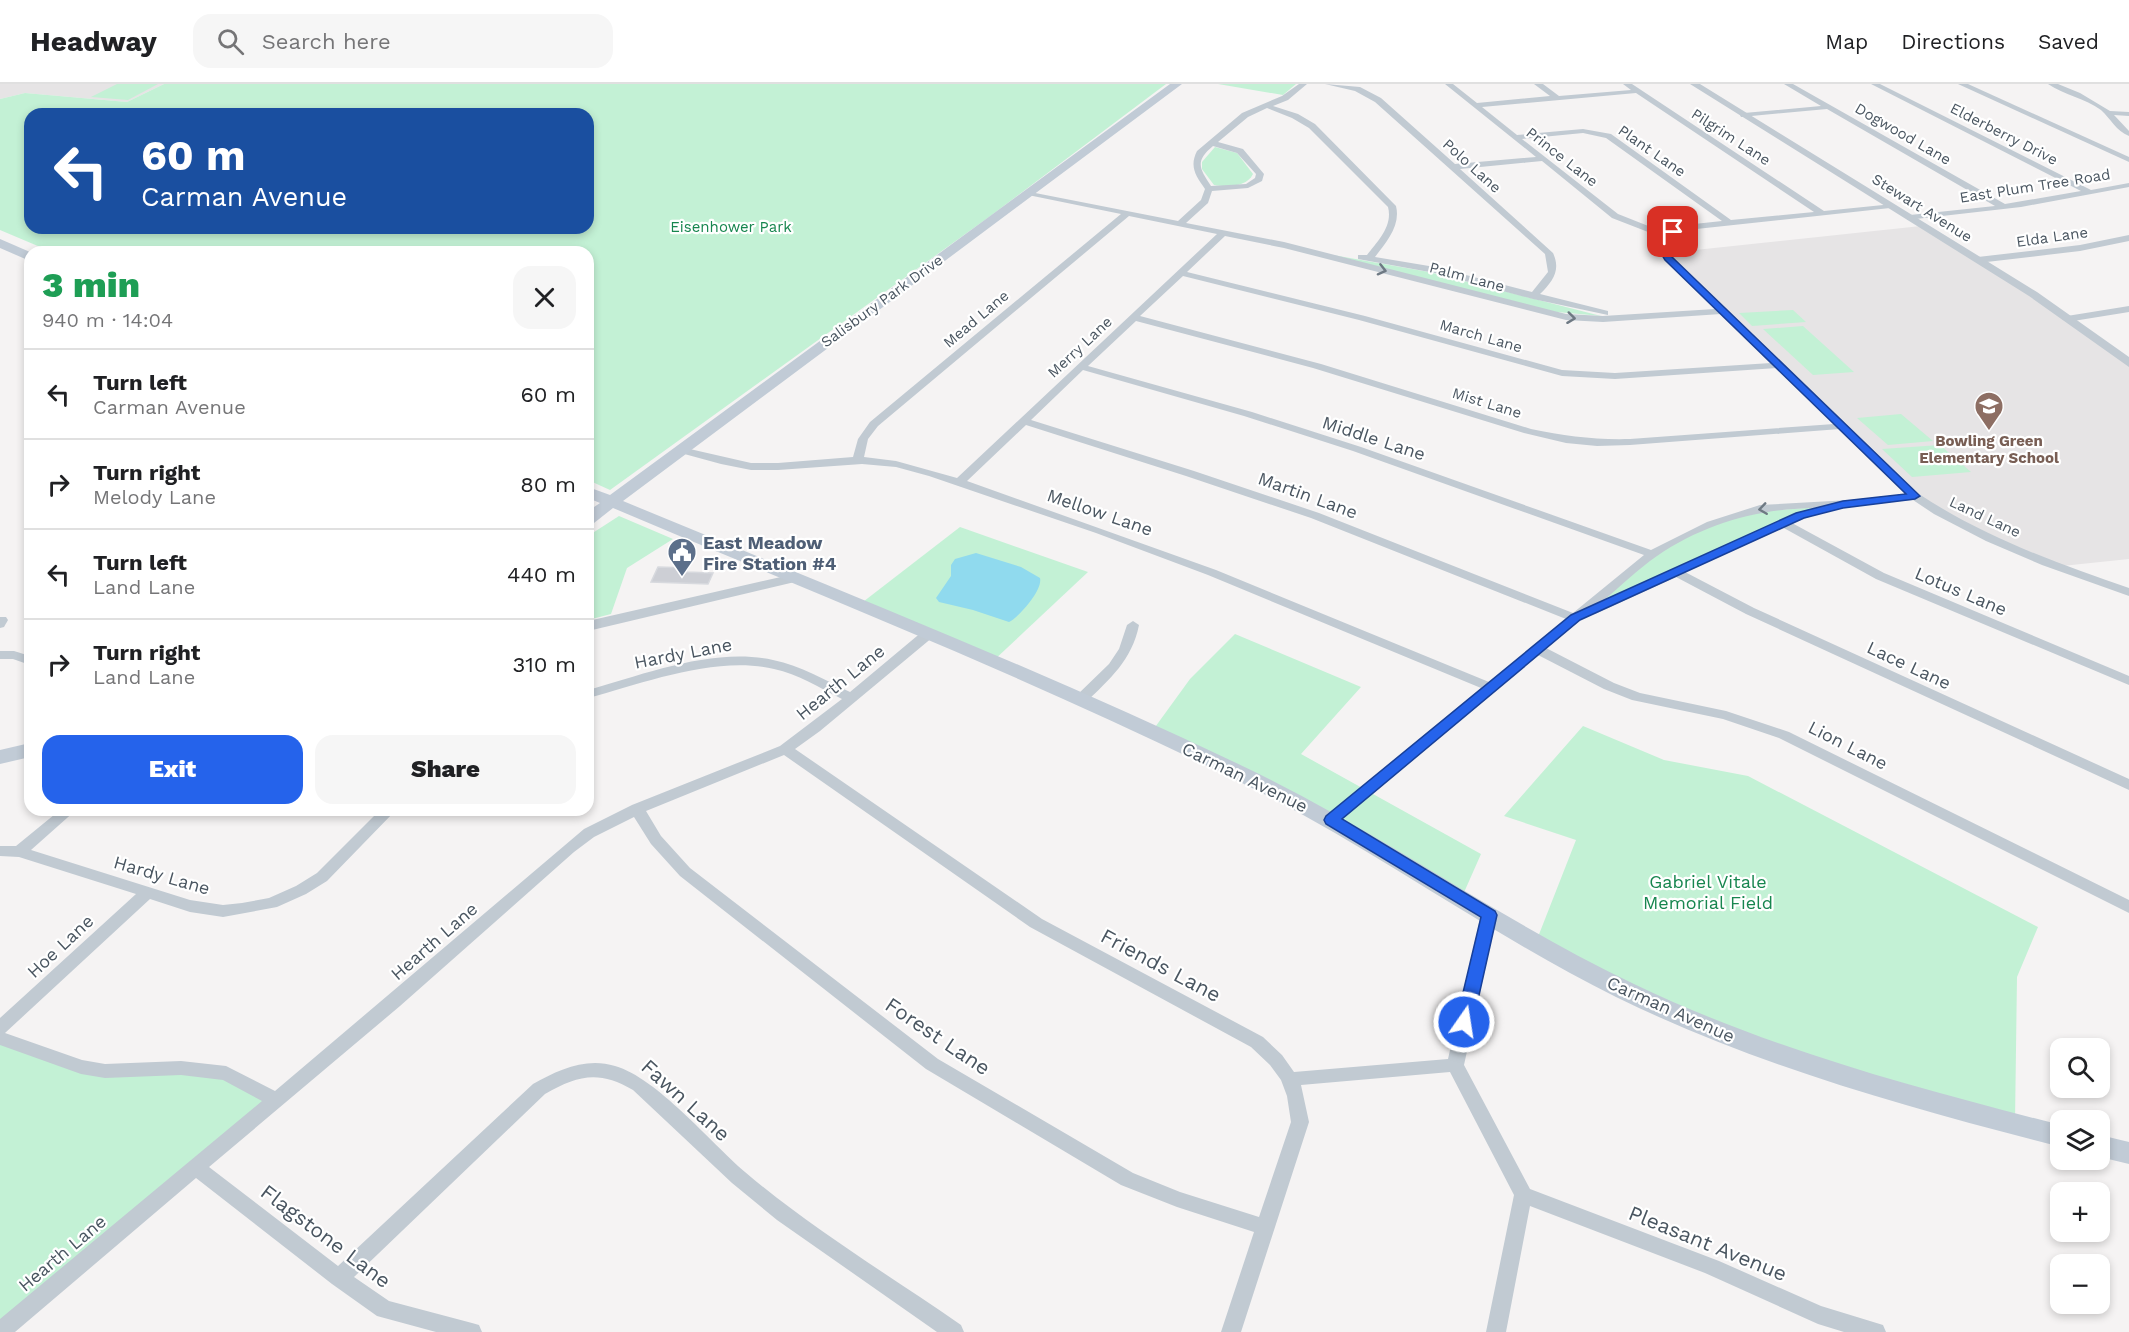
<!DOCTYPE html>
<meta charset="utf-8">
<style>
:root{--surface:#fff;--page:#f6f6f6;--text:#202124;--muted:#757577;--line:#e0e0e0;--accent:#2563eb}
body{margin:0;font-family:"Work Sans",sans-serif;background:var(--page);color:var(--text);height:100vh;display:flex;flex-direction:column;font-size:22px;white-space:nowrap}
*{box-sizing:border-box;margin:0}
p{font-size:20px;color:var(--muted)}
.icon{flex:none;width:33px;height:33px;fill:none;stroke:currentColor;stroke-width:2;stroke-linecap:round;stroke-linejoin:round}
.map{position:relative;flex:1;overflow:hidden}
.panel{position:absolute;left:24px;top:162px;width:570px;height:570px;display:flex;flex-direction:column;background:var(--surface);border-radius:18px;box-shadow:0 3px 9px #0003}
.panel>*{flex:none}
.guide{position:absolute;left:24px;top:24px;width:570px;height:126px;border-radius:18px;box-shadow:0 3px 9px #0003;background:#1a4fa0;color:#fff;overflow:hidden}
.fabs{position:absolute;left:2050px;top:954px;display:grid;gap:12px}
.fabs a{display:grid;place-items:center;width:60px;height:60px;border-radius:12px;background:var(--surface);box-shadow:0 3px 9px #0003;font-size:30px}
.pin{position:absolute;display:grid;place-items:center;width:51px;height:51px;color:#fff;margin:-26px;border-radius:12px;box-shadow:0 3px 9px #0006}
.me{position:absolute;width:66px;margin:-33px;rotate:13deg;stroke-linejoin:round;filter:drop-shadow(0 0 4px #0008)}
.turn{display:flex;align-items:center;gap:21px;height:126px;padding:0 18px;font-size:27px}
.turn .icon{width:78px;height:78px;stroke-width:2.5}
.turn b{display:block;font-size:42px;line-height:51px}
.round{display:grid;place-items:center;flex:none;width:63px;height:63px;border-radius:18px;background:var(--page)}
.overview{display:flex;align-items:center;justify-content:space-between;height:102px;padding:0 18px}
h1{font-size:36px;font-weight:800;line-height:45px;color:#1e9e55}
.action{display:flex;gap:12px;margin-top:auto;padding:12px 18px}
.action a{flex:1;height:69px;border-radius:18px;background:var(--accent);color:#fff;font-size:24px;font-weight:800;line-height:69px;text-align:center}
.action a+a{background:var(--page);color:var(--text)}
ul{padding:0;list-style:none}
li{display:flex;align-items:center;gap:18px;height:90px;padding:0 18px;border-top:2px solid var(--line)}
li div{flex:1}
li b{display:block;font-size:22px}
li em{font-style:normal}
header{display:flex;align-items:center;gap:36px;box-sizing:border-box;height:84px;padding:0 30px;background:var(--surface);border-bottom:2px solid var(--line)}
header strong{font-size:28px}
nav{display:flex;gap:33px;margin-inline-start:auto;font-size:21px}
.search{width:420px;height:54px;background:var(--page);display:flex;align-items:center;gap:15px;box-sizing:border-box;padding:0 21px;border-radius:18px;color:var(--muted);font-size:22px}
.map>svg:first-child{display:block}
.education{fill:#e6e4e5}
.green{fill:#c3f1d5;fill-rule:evenodd}
.water{fill:#90daee}
.building{fill:#cdcfd5;stroke:#d7d9de;stroke-width:1.5}
.lines{fill:none;stroke-linecap:round;stroke-linejoin:round}
.minor{fill:#c1cad2;fill-rule:evenodd}
.tertiary{fill:#c1cad2;fill-rule:evenodd}
.secondary{fill:#c1cbd6;fill-rule:evenodd}
.oneway{stroke:#6e7983}
.route{fill:#2563eb;stroke:#184099;stroke-width:1.5}
.labels{text-anchor:middle;dominant-baseline:central;stroke-width:4.5;stroke-linejoin:round;paint-order:stroke}
.far-street-label{font-size:15px;fill:#4a5661;stroke:#fff}
.far-park-label{font-size:15px;fill:#17864f;stroke:#fff}
.far-education-label{font-size:15px;font-weight:bold;fill:#785e54;stroke:#fff}
.street-label{font-size:18px;fill:#4a5661;stroke:#fff}
.service-label{font-size:18px;font-weight:bold;fill:#4e5e75;stroke:#fff;text-anchor:start}
.park-label{font-size:18px;fill:#17864f;stroke:#fff}
.near-street-label{font-size:21px;fill:#4a5661;stroke:#fff}
</style>
<header>
<strong>Headway</strong>
<div class="search"><svg class="icon" aria-label="search" viewBox="0 0 24 24"><circle cx="10" cy="10" r="6"/><path d="M15 15l6 6"/></svg>Search here</div>
<nav><a>Map</a><a>Directions</a><a>Saved</a></nav>
</header>
<div class="map">
<svg width="2129" height="1248" viewBox="0 0 2129 1248">
<rect width="100%" height="100%" fill="#f5f3f3"/>
<g class="education">
<path d="M0 0H164L127 18 25 9 0 15Z"/>
<path d="M1921 142 2029 210 2129 281V475L2062 482 1954 437 1917 412 1667 169Z"/>
</g>
<g class="green">
<path d="M117 0H158L128 16 91 13Z"/>
<path d="M164 0H1166L989 133 610 406 588 396V168H52L0 146V15L25 9 127 18ZM30 30H588V144H30Z"/>
<path d="M1218 0H1296L1283 11Z"/>
<path d="M1215 63 1237 69 1253 90C1247 103 1227 103 1214 101L1202 85V78Z"/>
<path d="M1333 171 1429 188 1601 232 1546 227Z"/>
<path d="M1793 226 1806 238 1752 242 1739 229Z"/>
<path d="M1803 242 1854 288 1813 291 1763 245Z"/>
<path d="M1901 330 1933 357 1888 361 1857 334Z"/>
<path d="M1940 361 1971 388 1912 393 1882 365Z"/>
<path d="M1832 422 1799 430 1582 529 1653 471 1713 440 1750 428Z"/>
<path d="M619 432 673 455 627 484 611 530 588 536V452Z"/>
<path d="M960 443 1088 488 992 578 859 521Z"/>
<path d="M1235 550 1361 603 1301 670 1481 770 1462 813 1153 646 1190 595Z"/>
<path d="M1583 642 1664 676 1748 692 2038 843 2017 893 2015 1038 1801 977 1536 858 1576 756 1504 732Z"/>
<path d="M0 954 81 983 203 986 276 1016 0 1241Z"/>
</g>
<path class="water" d="M976 469 1021 483 1040 494C1043 506 1019 533 1009 538L973 526 939 518 936 514 951 492V481L955 475Z"/>
<path class="building" d="M658 483 688 484 686 488 713 489 708 500 651 498Z"/>
<g class="lines">
<g class="minor">
<path d="M1299 0H1307L1288 16 1273 22 1298 30 1315 40 1396 122C1401 142 1386 158 1375 173L1435 183 1532 208 1548 188 1545 170 1375 18 1355 7 1325 0 1360 3 1381 14 1455 80 1536 73 1445 0H1453L1477 19 1550 12 1534 0H1543L1559 12 1631 6 1623 0H1632L1824 127 1893 120V124H1890L1687 146 1670 153 1667 166 1671 172 1919 410C1984 453 2056 479 2129 504V512L2042 481 1986 457 1934 430 1913 416 1820 424 1823 427 1821 429 1792 439 1884 489 2129 592V601L1876 495 1782 443 1685 488 1754 524 2129 695V706L1746 530 1676 493 1595 530H1587L1546 564 1614 599 1640 609 1726 627 1789 648 2129 816V829L1779 654 1723 635 1632 616 1604 605 1538 571 1336 740H1326L1324 736 1326 732 1481 604 1208 491 1096 449 929 392 896 383 862 380 778 386H751L721 380 677 368 676 366 681 363 751 379H778L853 373 858 355 870 338 1121 130 1028 111 1024 109 1025 107 1178 137 1201 116 1205 105C1196 92 1189 83 1197 67L1242 29 1282 12ZM1636 9 1814 128 1731 136 1611 50 1583 45 1517 51 1482 23ZM1267 24 1292 34 1309 44 1388 123C1393 142 1378 157 1367 171H1358V175L1435 189 1533 215 1608 231V227L1540 210C1553 197 1561 186 1553 169L1460 85 1542 77 1612 134 1661 153 1659 166 1665 176 1715 225 1603 232 1566 230 1284 158 1186 139 1208 119 1212 107 1248 104 1262 97 1264 90 1243 65 1218 58 1248 33ZM1583 49 1606 54 1722 137 1685 141 1666 149 1618 130 1522 55ZM1213 62 1237 69 1256 90 1255 94 1246 100 1211 102C1199 84 1195 77 1213 62ZM1129 132 1217 150 957 394 896 377 864 373 868 355 878 342ZM1225 152 1284 164 1566 236 1603 238 1721 230 1771 279 1615 289 1562 286 1365 232 1187 188ZM1183 192 1359 236 1562 292 1615 295 1777 284 1834 340 1630 355C1595 356 1565 352 1531 345L1321 280 1140 232ZM1136 237 1313 284 1524 349 1566 359 1597 362 1630 361 1840 345 1906 410 1850 416 1760 421 1707 438 1651 466 1361 363 1252 328 1088 282ZM1083 286 1244 332 1353 367 1644 471 1573 529 1319 429 1194 387 1031 336ZM1026 341 1186 392 1311 434 1566 535 1489 598 1216 486 967 397ZM1814 424 1796 429 1603 517C1621 502 1638 485 1657 472 1704 440 1757 425 1814 424Z"/>
<path d="M1784 0H1793L2005 120 2081 107 1871 0H1880L2091 106 2129 99V103L2021 123 1907 136V132L1910 131 1995 122 1827 25 1741 33 1740 31 1744 29 1821 22Z"/>
<path d="M1958 0H1968L2129 73V78Z"/>
<path d="M2048 0H2058L2080 9 2110 27 2129 28V32L2114 31 2129 47V52C2116 47 2111 35 2101 26 2085 14 2064 11 2048 0Z"/>
<path d="M2129 151V157L2080 167 1978 179 1974 176 1978 173 2080 161Z"/>
<path d="M2129 222V228L2067 238 2062 235 2067 232Z"/>
<path d="M0 533H6L8 536 4 543 0 544Z"/>
<path d="M1133 537 1139 541C1132 576 1110 595 1085 619H1075L1073 616 1075 613 1109 580 1119 565 1127 541Z"/>
<path d="M928 546 934 550 933 553 820 647 795 665 1042 835 1263 953 1282 971 1294 988 1448 975 1481 831 1483 827 1489 825 1495 827 1497 831 1464 981 1530 1105 1719 1177 1821 1222 1883 1241 1886 1248H1844L1818 1240 1705 1189 1530 1122 1506 1248H1486L1514 1111 1450 988 1301 1001 1309 1038 1241 1248H1221L1254 1148 1177 1123 1121 1101 926 985 680 792 651 760 634 733 594 753 574 768 400 922 209 1083 338 1182 533 1000C558 986 586 973 615 982 657 994 710 1058 745 1088 812 1145 889 1191 961 1241L964 1248H937L777 1136 732 1099 633 1006C599 986 578 991 545 1010L354 1193 389 1217 472 1239 479 1241 482 1248H436L377 1232 332 1200 196 1094 15 1248H0V1235L262 1017 223 996 181 991 105 994 81 990 0 961V934L136 810 19 773 0 772V762H16L60 726H76L31 766 190 816 223 821 242 819 269 814 296 802 317 789 380 726H396L327 797 306 810 277 823 223 833 190 828 150 815 5 949 82 976 105 980 181 977 226 982 275 1007 584 745 632 721 780 662 842 615C820 604 798 590 774 585 716 571 644 599 588 614V606C646 590 713 563 773 576 801 582 825 596 850 608L923 547ZM784 671 1030 843 1251 963 1270 981 1281 996 1287 1012 1291 1038 1259 1133 1180 1108 1133 1089 938 975 690 784 661 752 646 727Z"/>
<path d="M0 567H14L30 572V581L13 575H0Z"/>
</g>
<g class="tertiary">
<path d="M1690 0H1700L2037 208 2129 273V283L2029 212Z"/>
<path d="M794 490 799 491 801 494 799 497 588 547V537Z"/>
</g>
<g class="secondary">
<path d="M1170 0H1182L623 417C835 505 1048 588 1255 688 1385 751 1503 838 1634 900 1770 965 1915 1004 2061 1041V1063C1909 1024 1757 982 1616 913 1487 849 1371 762 1242 699 1037 597 824 513 613 424L594 439 588 440V427L600 419 588 414V403L610 411Z"/>
<path d="M0 155 30 168V177L0 164Z"/>
<path d="M30 659V673L0 680V666Z"/>
<path d="M2100 1051 2129 1058V1080L2100 1073Z"/>
</g>
</g>
<defs><path id="oneway-chevron" d="M-2-3.5L2.5 0L-2 3.5" fill="none" stroke-width="1.6" stroke-linecap="round" stroke-linejoin="round" transform="scale(1.5)"/></defs>
<g class="oneway">
<use href="#oneway-chevron" transform="translate(1382 186) rotate(14)"/>
<use href="#oneway-chevron" transform="translate(1571 234) rotate(7)"/>
<use href="#oneway-chevron" transform="translate(1763 425) rotate(172)"/>
</g>
<path class="route" d="M1670 146 1678 148C1669 156 1664 161 1671 172L1920 412 1915 415 1843 424 1804 434 1580 536 1342 735 1495 827 1497 831 1473 938 1470 943 1464 945 1458 943 1456 938 1481 833 1326 740 1324 736 1326 732 1571 531 1796 429 1843 417 1906 410 1665 176C1657 164 1657 154 1670 146Z"/>
<defs>
<g id="school-pin" transform="scale(1.5)"><path d="M0 17L-7.5 6A9.5 9.5 0 1 1 7.5 6Z" fill="#8d6e63" stroke="#fff"/><path d="M0-5L7-2L0 1L-7-2ZM-4 1L0 2.5L4 1V4Q0 6-4 4Z" fill="#fff"/></g>
<g id="civic-pin" transform="scale(1.5)"><path d="M0 17L-7.5 6A9.5 9.5 0 1 1 7.5 6Z" fill="#5c6f8a" stroke="#fff"/><path d="M-.6-6.5H3V-4.5H.6V-3L4-1V1h2V6H-6V1h2V-1L-.6-3ZM-1.2 2.5V6h2.4V2.5Z" fill="#fff"/></g>
</defs>
<g fill-rule="evenodd">
<use href="#school-pin" x="1989" y="322"/>
<use href="#civic-pin" x="682" y="468"/>
</g>
<g class="labels">
<g class="far-street-label">
<text transform="translate(1903 50) rotate(30)">Dogwood Lane</text>
<text transform="translate(2004 50) rotate(27)">Elderberry Drive</text>
<text transform="translate(1731 53) rotate(33)">Pilgrim Lane</text>
<text transform="translate(1652 67) rotate(35)">Plant Lane</text>
<text transform="translate(1562 73) rotate(38)">Prince Lane</text>
<text transform="translate(1472 82) rotate(42)">Polo Lane</text>
<text transform="translate(2035 102) rotate(-9)">East Plum Tree Road</text>
<text transform="translate(1922 124) rotate(32)">Stewart Avenue</text>
<text transform="translate(2052 153) rotate(-8)">Elda Lane</text>
<text transform="translate(1467 193) rotate(15)">Palm Lane</text>
<text transform="translate(882 217) rotate(-36)">Salisbury Park Drive</text>
<text transform="translate(976 235) rotate(-40)">Mead Lane</text>
<text transform="translate(1481 252) rotate(16)">March Lane</text>
<text transform="translate(1080 263) rotate(-43)">Merry Lane</text>
<text transform="translate(1487 319) rotate(17)">Mist Lane</text>
<text transform="translate(1985 433) rotate(25)">Land Lane</text>
</g>
<g class="far-park-label">
<text x="731" y="143">Eisenhower Park</text>
</g>
<g class="far-education-label">
<text x="1989" y="357">Bowling Green<tspan x="1989" dy="17">Elementary School</tspan></text>
</g>
<g class="street-label">
<text transform="translate(1374 354) rotate(18)">Middle Lane</text>
<text transform="translate(1308 411) rotate(20)">Martin Lane</text>
<text transform="translate(1100 428) rotate(19)">Mellow Lane</text>
<text transform="translate(1961 507) rotate(23)">Lotus Lane</text>
<text transform="translate(683 569) rotate(-11)">Hardy Lane</text>
<text transform="translate(1909 581) rotate(25)">Lace Lane</text>
<text transform="translate(840 598) rotate(-39)">Hearth Lane</text>
<text transform="translate(1848 661) rotate(27)">Lion Lane</text>
<text transform="translate(1245 693) rotate(26)">Carman Avenue</text>
<text transform="translate(162 791) rotate(16)">Hardy Lane</text>
<text transform="translate(434 857) rotate(-41)">Hearth Lane</text>
<text transform="translate(60 862) rotate(-43)">Hoe Lane</text>
<text transform="translate(1671 925) rotate(24)">Carman Avenue</text>
<text transform="translate(62 1169) rotate(-40)">Hearth Lane</text>
</g>
<g class="service-label">
<text x="703" y="458">East Meadow<tspan x="703" dy="21">Fire Station #4</tspan></text>
</g>
<g class="park-label">
<text x="1708" y="797">Gabriel Vitale<tspan x="1708" dy="21">Memorial Field</tspan></text>
</g>
<g class="near-street-label">
<text transform="translate(1161 881) rotate(28)">Friends Lane</text>
<text transform="translate(938 952) rotate(34)">Forest Lane</text>
<text transform="translate(686 1016) rotate(42)">Fawn Lane</text>
<text transform="translate(326 1152) rotate(37)">Flagstone Lane</text>
<text transform="translate(1708 1159) rotate(22)">Pleasant Avenue</text>
</g>
</g>
</svg>
<div class="fabs">
<a><svg class="icon" aria-label="search" viewBox="0 0 24 24"><circle cx="10" cy="10" r="6"/><path d="M15 15l6 6"/></svg></a>
<a><svg class="icon" aria-label="layers" viewBox="0 0 24 24"><path d="M12 4l9 5-9 5-9-5zM3 14l9 5 9-5"/></svg></a>
<a>+</a>
<a>−</a>
</div>
<div class="pin" style="left:1673px;top:148px;background:#d93025"><svg class="icon" aria-label="arrive" viewBox="0 0 24 24"><path d="M6 21V4h12l-3 4 3 4H6"/></svg></div>
<svg class="me" style="left:1464px;top:938px" viewBox="-20 -20 40 40"><circle r="17" fill="#2563eb" stroke="#fff" stroke-width="3"/><path d="M0-11L8 9 0 5-8 9z" fill="#fff"/></svg>
<div class="guide">
<div class="turn"><svg class="icon" aria-label="left" viewBox="0 0 24 24"><path d="M17 20v-9H6M10 6l-5 5 5 5"/></svg><div><b>60 m</b>Carman Avenue</div></div>
</div>
<section class="panel">
<div class="overview"><div><h1>3 min</h1><p>940 m · 14:04</p></div><a class="round"><svg class="icon" aria-label="close" viewBox="0 0 24 24"><path d="M6 6l12 12M18 6L6 18"/></svg></a></div>
<ul>
<li><svg class="icon" aria-label="left" viewBox="0 0 24 24"><path d="M17 20v-9H6M10 6l-5 5 5 5"/></svg><div><b>Turn left</b><p>Carman Avenue</p></div><em>60 m</em></li>
<li><svg class="icon" aria-label="right" viewBox="0 0 24 24"><path d="M7 20v-9h11M14 6l5 5-5 5"/></svg><div><b>Turn right</b><p>Melody Lane</p></div><em>80 m</em></li>
<li><svg class="icon" aria-label="left" viewBox="0 0 24 24"><path d="M17 20v-9H6M10 6l-5 5 5 5"/></svg><div><b>Turn left</b><p>Land Lane</p></div><em>440 m</em></li>
<li><svg class="icon" aria-label="right" viewBox="0 0 24 24"><path d="M7 20v-9h11M14 6l5 5-5 5"/></svg><div><b>Turn right</b><p>Land Lane</p></div><em>310 m</em></li>
</ul>
<div class="action"><a>Exit</a><a>Share</a></div>
</section>
</div>
